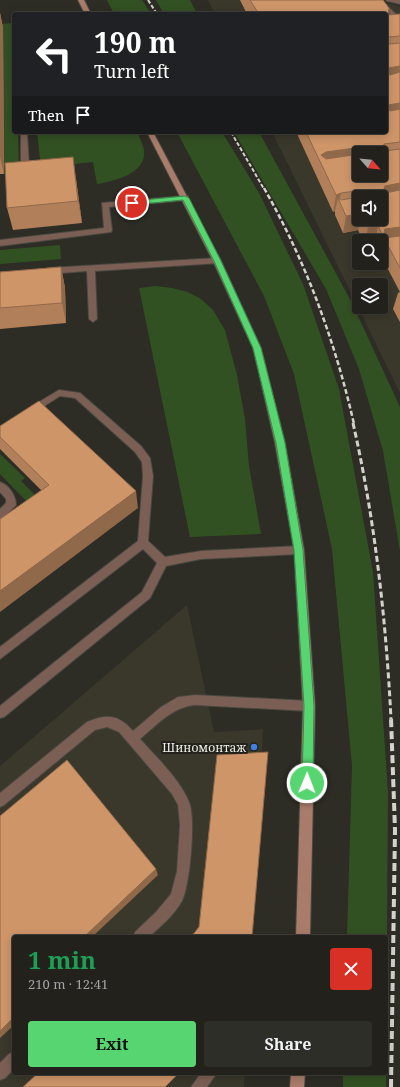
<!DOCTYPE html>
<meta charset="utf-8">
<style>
:root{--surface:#22211c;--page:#2e2e29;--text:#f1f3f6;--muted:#a2a3a3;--line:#3f3e3b;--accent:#57d570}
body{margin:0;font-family:"Noto Serif",serif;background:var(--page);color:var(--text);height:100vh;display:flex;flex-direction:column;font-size:15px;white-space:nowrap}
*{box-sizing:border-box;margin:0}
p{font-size:13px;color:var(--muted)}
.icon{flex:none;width:22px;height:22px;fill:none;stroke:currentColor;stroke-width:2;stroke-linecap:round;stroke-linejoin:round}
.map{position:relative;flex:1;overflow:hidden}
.sheet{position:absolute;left:12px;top:935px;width:376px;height:140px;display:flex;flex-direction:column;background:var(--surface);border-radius:4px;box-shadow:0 2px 10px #0003,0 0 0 1px var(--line)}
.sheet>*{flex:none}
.banner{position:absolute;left:12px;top:12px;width:376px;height:122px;border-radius:4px;box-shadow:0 2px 10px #0003,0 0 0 1px var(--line);background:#202124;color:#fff;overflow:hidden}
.needle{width:26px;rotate:117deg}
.tools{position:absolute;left:352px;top:146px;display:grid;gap:8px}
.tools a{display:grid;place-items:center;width:36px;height:36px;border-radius:4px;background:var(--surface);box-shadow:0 2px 10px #0003,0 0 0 1px var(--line);font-size:20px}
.pin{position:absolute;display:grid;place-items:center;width:34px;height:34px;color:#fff;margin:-17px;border:2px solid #fff;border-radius:50%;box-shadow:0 1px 4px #0007}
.me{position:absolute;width:44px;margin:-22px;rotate:1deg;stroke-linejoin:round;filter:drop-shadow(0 0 3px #0008)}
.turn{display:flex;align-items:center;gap:14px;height:84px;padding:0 16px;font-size:18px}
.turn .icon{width:52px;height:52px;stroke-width:2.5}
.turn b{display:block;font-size:28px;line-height:34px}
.then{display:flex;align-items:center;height:38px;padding:0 16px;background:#0003;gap:8px;font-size:15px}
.round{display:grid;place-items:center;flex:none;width:42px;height:42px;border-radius:4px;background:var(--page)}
.overview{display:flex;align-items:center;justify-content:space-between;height:68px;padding:0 16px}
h1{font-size:24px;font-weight:700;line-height:30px;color:#1e9e55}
.button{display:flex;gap:8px;margin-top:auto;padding:8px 16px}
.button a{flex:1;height:46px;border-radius:4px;background:var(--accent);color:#111;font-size:16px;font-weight:700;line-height:46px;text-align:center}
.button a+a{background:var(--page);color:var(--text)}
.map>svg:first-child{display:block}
.built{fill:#3a372b;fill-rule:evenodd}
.green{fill:#325122}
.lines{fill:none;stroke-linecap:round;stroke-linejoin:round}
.lane-casing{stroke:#484740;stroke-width:2}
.secondary-casing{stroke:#484740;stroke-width:2}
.lane{fill:#7b5f54;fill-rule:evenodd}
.secondary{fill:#a87b6a;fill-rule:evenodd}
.rail-far3{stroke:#d3d2cc;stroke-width:2;stroke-dasharray:4 2;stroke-linecap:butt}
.rail-far2{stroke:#d3d2cc;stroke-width:2.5;stroke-dasharray:5 2.5;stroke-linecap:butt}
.rail-far1{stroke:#d3d2cc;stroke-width:3;stroke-dasharray:6 3;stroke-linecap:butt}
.rail{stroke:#d3d2cc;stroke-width:4;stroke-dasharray:8 4;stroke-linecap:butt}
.wall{fill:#b1805a;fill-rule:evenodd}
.shaded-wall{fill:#90684a}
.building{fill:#ce9569;stroke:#90684a;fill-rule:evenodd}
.route{fill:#57d570;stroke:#398a49}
.shop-dot{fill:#3f7fe0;stroke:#23221b;stroke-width:1.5}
.labels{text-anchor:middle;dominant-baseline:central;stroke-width:4;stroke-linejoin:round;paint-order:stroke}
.poi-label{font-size:12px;fill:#eeede8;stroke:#23221b;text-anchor:end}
</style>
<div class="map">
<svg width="400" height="1087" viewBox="0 0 400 1087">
<rect width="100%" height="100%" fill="#2d2c25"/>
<g class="built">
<path d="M208 0H374L400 6V393L272 132H386V14H215ZM359 153H381V175H359ZM359 197H381V219H359ZM359 241H381V263H359ZM359 285H381V307H359Z"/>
<path d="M187 605 214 732 263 729 252 937H14V1073H245L244 1087H0V766Z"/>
</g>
<g class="green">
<path d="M107 0H142L151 14H114Z"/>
<path d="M156 0H190L197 14H164Z"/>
<path d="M13 23 14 132H18L19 170 4 174 3 52 0 24Z"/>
<path d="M37 132H137C139 137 143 144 144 150 147 174 114 181 97 184L93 162 41 168Z"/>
<path d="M177 132H222L259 193 303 284 339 389 373 572 388 792 386 1087H343V1073H386V937H347L352 766 332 549 294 374 264 296Z"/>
<path d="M234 132H259L351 301 400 407V551L383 451 359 369 326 289Z"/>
<path d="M60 245 61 259 0 264V250Z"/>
<path d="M155 286 172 288 188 292 201 299 213 310 225 330 237 375 245 419 249 466 261 534 190 537 139 288Z"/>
<path d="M0 454 25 478 21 481 42 502 33 508 0 474Z"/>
</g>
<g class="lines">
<g class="lane-casing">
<g id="lane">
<path d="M375 0H381L400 18V23Z"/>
<path d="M386 0H400V4L387 1Z"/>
<path d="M21 132H27L29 167 25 169 21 167Z"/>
<path d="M185 196H188V200L109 207 112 230 111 232 0 246V240L104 228 102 203Z"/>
<path d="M217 258 220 259V263L95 271 97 319 93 322 89 319 87 271 48 274 44 271 48 268Z"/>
<path d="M59 390 80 393 141 446 150 458 153 476 148 541 165 557 201 551 299 546 303 547 304 550 303 553 299 554 201 559 166 566 150 598 4 717 0 718V706L142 592 157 563 143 549 0 659V647L138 541 143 476 142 462 135 452 75 398 60 396 35 412H29L28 410 29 408Z"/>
<path d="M0 482C9 485 16 496 16 505L3 518 0 519V509L6 503V499L0 492Z"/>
<path d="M195 695 309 701 313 702 315 706 313 710 309 711 195 705C172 707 157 725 140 739 157 758 179 778 189 802 196 818 190 885 182 901 174 915 161 926 149 937H133L135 932 156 912 171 894 177 871 180 825 178 805 172 794 119 732 107 727 95 730 4 805 0 807V793L87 722C107 714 118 714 133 731L161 707 178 697Z"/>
<path d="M14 1052V1069L5 1078 0 1080V1063L9 1054Z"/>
<path d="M201 1073H217L207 1087H191Z"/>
</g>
</g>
<g class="secondary-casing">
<g id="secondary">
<path d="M78 0H84L91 14H85Z"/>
<path d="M147 132H153L221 261 261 348 285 443 304 550 315 706 310 937H296L303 706 294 550 275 443 253 348 213 261Z"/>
<path d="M291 1073H305L304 1087H290Z"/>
</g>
</g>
<use href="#lane" class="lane"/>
<use href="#secondary" class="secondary"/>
<g class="rail-far3">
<path d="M148 0 157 14"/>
<path d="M231 132 264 189"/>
</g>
<path class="rail-far2" d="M264 188C306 262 335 341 354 424"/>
<path class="rail-far1" d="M353 423C375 520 386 620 391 719"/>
<path class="rail" d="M391 1087 395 830 391 718"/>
</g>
<g class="wall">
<path d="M240 0H383L388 15 400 14V322L393 309 398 293 400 292 381 256V251L382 245H381V246V241H363L358 230 343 233 335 215V211L333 212 298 136V135L296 132H386V14H247ZM359 153H381L359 175ZM359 197 381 219H359Z"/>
<path d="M0 13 3 28 4 174H0Z"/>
<path d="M76 179 82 223 13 230 7 208Z"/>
<path d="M61 267 65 288 66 323 0 329V272Z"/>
<path d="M0 426 138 508 41 490 0 449Z"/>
</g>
<g class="shaded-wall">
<path d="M0 13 3 28 4 174 0 157Z"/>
<path d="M400 66V83L386 85 388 68Z"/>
<path d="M400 103V119L386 122 388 105Z"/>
<path d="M362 147 361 153H359V164L323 169 321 155 326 152Z"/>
<path d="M73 157 82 223 78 201Z"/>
<path d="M400 183V199L381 202 385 186Z"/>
<path d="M341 193 339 202 338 198 335 211 333 212 336 195Z"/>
<path d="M359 214V219H360L358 230 343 233 346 216Z"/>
<path d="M378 226 375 241H365L368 228Z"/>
<path d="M400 227V242L384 238 382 245H381L385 229Z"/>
<path d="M61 267 65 288 66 323 62 303Z"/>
<path d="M136 491 138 508 0 612V591Z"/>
<path d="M156 869 158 875 92 937H84Z"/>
<path d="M14 1017V1025L0 1038V1031Z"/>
</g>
<g class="building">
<path d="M250 0H383L389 8 388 15 400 14V36L388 37V42L389 44 400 43V66L388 68V73L390 75 400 72V103L388 105 390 111 400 109V142L384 144 383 149 385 151 400 149V183L385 186 383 191 385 193 400 190V227L385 229 383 236 378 226 368 228 364 219H381V197H361H363V190L341 193 336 195 306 132H386V14H259ZM362 147 364 148 363 153H381V175H359V154L326 159 321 155 326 152Z"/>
<path d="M73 157 78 201 7 208 5 163Z"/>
<path d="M359 197V214L346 216 338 198 341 200Z"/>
<path d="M400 236V268L384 238Z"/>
<path d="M61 267 62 303 0 308V272Z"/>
<path d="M39 401 136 491 0 591V519L49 485 0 437V426Z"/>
<path d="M268 752 252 937H191L199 927 217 755Z"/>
<path d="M67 760 156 869 84 937H14V1017L0 1031V816Z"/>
<path d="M38 1073H179L165 1087H23Z"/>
</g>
<path class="route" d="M185 196 189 198 221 261 261 348 285 443 303 550 314 706 313 783 311 787 307 788 303 787 302 783 304 706 294 550 276 443 253 348 214 261 183 200 132 205 128 203 132 201Z"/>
<circle class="shop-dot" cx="254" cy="747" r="4"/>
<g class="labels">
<g class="poi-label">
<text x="246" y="747">Шиномонтаж</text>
</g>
</g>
</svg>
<div class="tools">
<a><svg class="needle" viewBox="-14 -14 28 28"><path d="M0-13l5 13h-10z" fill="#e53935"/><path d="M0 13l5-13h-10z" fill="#a2a3a3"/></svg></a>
<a><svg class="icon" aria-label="sound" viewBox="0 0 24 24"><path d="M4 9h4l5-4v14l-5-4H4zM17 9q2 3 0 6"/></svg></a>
<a><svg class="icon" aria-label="search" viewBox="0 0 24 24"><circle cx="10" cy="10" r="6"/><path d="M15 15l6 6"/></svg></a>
<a><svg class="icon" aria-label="layers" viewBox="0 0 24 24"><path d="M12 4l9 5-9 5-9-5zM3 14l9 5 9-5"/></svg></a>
</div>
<div class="pin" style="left:132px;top:203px;background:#d93025"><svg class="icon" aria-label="arrive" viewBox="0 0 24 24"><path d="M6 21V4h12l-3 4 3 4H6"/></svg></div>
<svg class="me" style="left:307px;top:783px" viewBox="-20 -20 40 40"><circle r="17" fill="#57d570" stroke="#fff" stroke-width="3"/><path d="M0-11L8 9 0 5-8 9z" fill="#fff"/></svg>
<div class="banner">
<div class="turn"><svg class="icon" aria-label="left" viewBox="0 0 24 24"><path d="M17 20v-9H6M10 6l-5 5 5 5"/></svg><div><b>190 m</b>Turn left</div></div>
<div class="then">Then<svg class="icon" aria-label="arrive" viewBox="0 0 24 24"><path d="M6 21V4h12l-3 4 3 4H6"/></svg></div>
</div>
<section class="sheet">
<div class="overview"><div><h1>1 min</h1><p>210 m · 12:41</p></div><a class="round" style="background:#d93025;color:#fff"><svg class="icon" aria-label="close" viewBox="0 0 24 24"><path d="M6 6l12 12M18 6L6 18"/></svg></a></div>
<div class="button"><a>Exit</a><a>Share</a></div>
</section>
</div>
